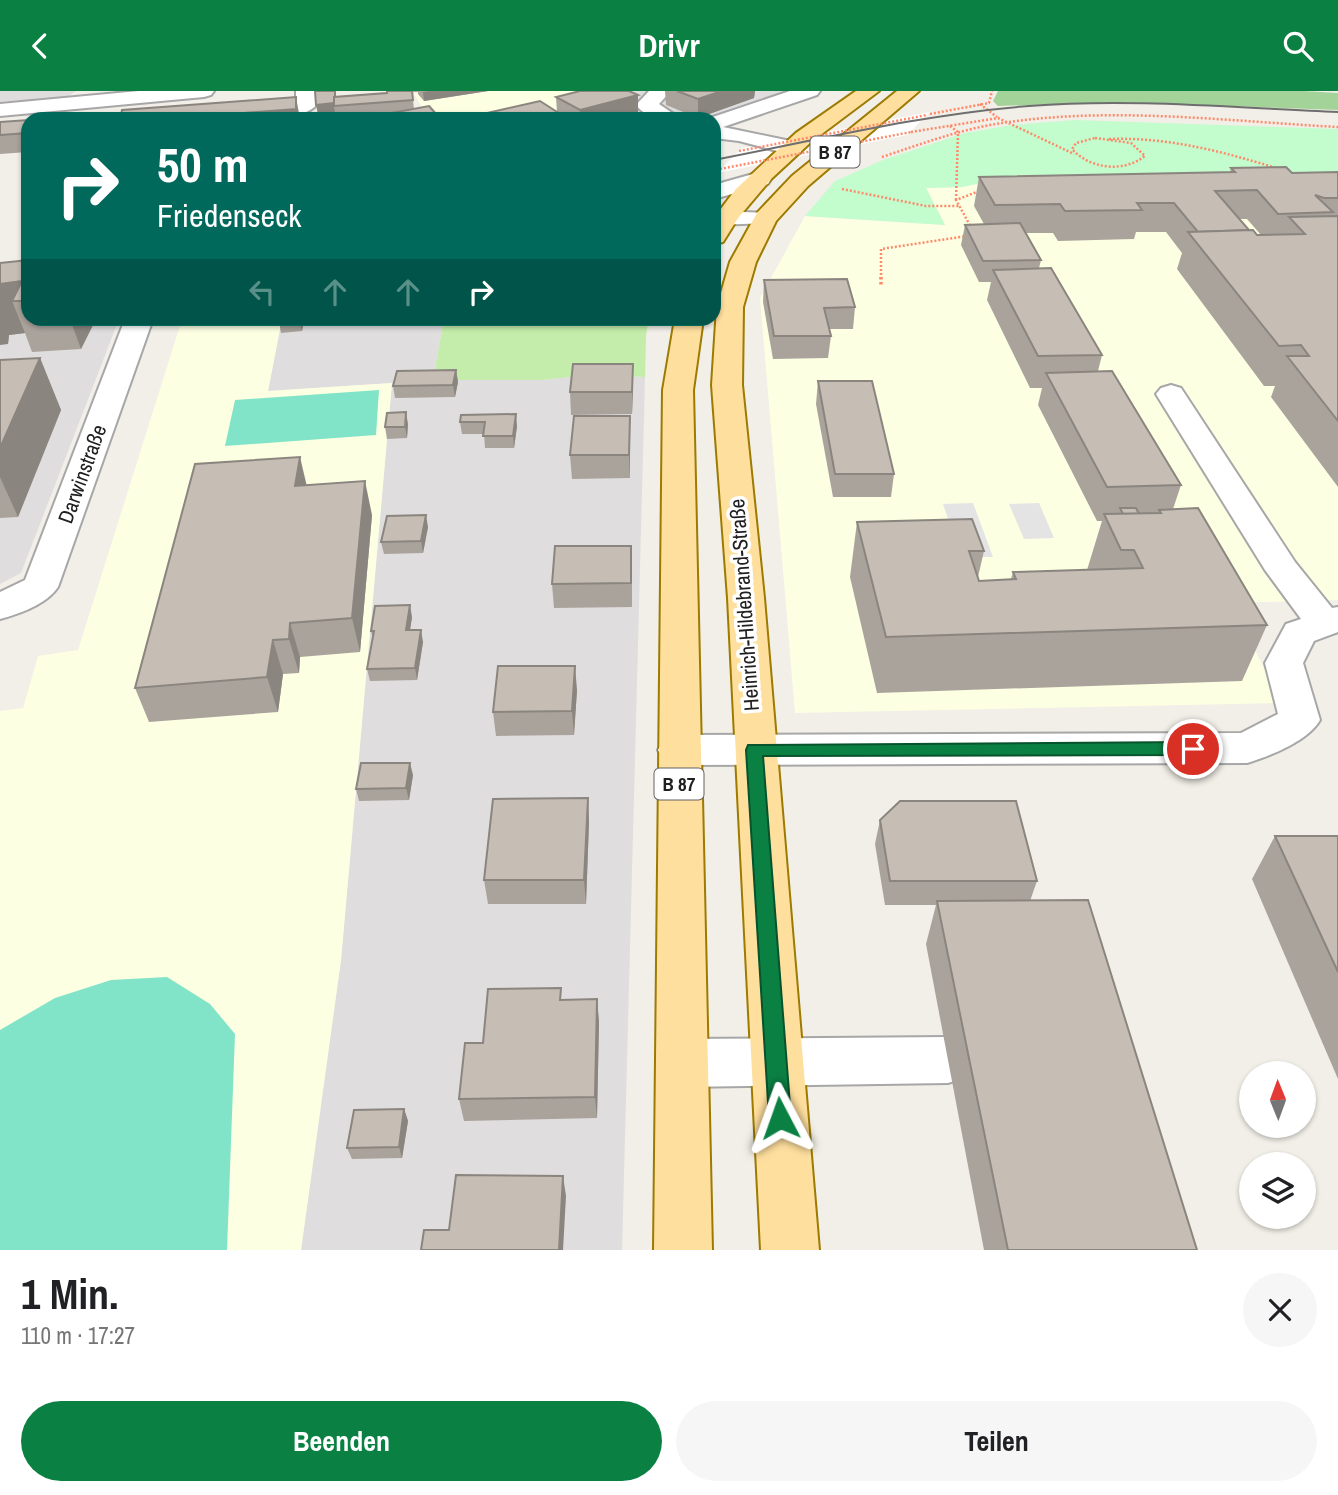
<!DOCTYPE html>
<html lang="de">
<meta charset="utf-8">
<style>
:root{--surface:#fff;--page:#f6f6f6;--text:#202124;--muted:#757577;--accent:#0b8043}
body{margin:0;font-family:"Archivo Narrow",sans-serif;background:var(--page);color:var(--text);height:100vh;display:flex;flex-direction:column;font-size:26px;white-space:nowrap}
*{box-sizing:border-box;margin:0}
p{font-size:23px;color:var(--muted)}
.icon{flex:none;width:38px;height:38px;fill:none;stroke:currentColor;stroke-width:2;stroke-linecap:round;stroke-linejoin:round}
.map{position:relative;height:1159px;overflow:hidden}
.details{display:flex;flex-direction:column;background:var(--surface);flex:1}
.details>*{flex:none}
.banner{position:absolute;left:21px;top:21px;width:700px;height:214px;border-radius:21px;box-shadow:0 2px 5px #0004;background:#00695c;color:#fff;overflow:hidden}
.needle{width:46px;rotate:359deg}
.fabs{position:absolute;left:1239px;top:970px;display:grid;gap:14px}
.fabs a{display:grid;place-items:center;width:77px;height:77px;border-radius:50%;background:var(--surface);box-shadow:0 2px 5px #0004;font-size:35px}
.pin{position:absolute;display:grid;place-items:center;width:60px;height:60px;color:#fff;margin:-30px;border:4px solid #fff;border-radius:50%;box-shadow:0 2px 7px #0007}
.me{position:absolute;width:77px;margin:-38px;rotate:356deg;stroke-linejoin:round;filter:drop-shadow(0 0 5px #0008)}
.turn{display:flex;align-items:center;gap:24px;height:147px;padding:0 21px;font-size:32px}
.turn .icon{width:91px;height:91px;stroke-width:2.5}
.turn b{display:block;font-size:49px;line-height:60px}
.lanes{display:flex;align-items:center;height:66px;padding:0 21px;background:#0003;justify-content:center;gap:35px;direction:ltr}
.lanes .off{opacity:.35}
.round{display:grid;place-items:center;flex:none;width:74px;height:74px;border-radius:37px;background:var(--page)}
.overview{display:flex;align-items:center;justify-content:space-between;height:119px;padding:0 21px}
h1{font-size:42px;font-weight:700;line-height:52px}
.action{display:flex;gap:14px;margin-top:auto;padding:14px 21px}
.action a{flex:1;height:80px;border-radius:42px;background:var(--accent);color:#fff;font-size:28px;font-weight:700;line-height:80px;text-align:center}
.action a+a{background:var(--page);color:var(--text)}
header{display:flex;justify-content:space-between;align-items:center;height:91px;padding:0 21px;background:var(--accent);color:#fff;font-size:32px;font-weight:700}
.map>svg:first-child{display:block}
.residential{fill:#dfdddd}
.education{fill:#fcffe2}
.grass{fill:#c4edab}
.forest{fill:#a4d399}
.park{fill:#c3fccd}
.pitch{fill:#81e4c8}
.parking{fill:#e4e4e4}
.pier{fill:#fff}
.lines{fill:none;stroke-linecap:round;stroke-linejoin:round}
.minor-casing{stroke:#a7a7a7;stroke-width:4}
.major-casing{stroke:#9d7a00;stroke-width:4}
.path-far1{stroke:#ff896a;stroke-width:2.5;stroke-dasharray:2 2;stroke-linecap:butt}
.path{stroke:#ff896a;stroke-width:3.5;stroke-dasharray:2.5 2.5;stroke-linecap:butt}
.minor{fill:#fff;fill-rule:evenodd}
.major{fill:#ffdf9e;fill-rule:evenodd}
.tram{stroke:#6e6e6e;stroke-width:2}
.path-bridge{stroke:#ff896a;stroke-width:2.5;stroke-dasharray:2 2;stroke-linecap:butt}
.wall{fill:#aaa39c;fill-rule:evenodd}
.shaded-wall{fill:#8b857f}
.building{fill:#c6beb5;stroke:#8b857f;stroke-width:2}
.route{fill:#0b8043;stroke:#07532c;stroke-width:2}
.labels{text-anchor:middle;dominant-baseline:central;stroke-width:7;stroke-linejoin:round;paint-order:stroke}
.shield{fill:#fff;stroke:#636363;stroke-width:2}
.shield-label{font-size:19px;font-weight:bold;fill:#202020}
.street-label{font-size:21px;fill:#202020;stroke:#fff}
</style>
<header><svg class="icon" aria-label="back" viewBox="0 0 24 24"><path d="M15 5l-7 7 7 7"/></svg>Drivr<svg class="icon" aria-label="search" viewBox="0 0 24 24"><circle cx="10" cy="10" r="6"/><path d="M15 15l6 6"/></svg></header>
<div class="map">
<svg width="1338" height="1159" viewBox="0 0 1338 1159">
<rect width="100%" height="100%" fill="#f1efe7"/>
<g class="residential">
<path d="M0 0H76L67 6 0 11Z"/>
<path d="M622 0H786L793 2 714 28H626Z"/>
<path d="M0 221 28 228H119L21 482 0 493Z"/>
<path d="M282 228H444L433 288 543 289 589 284 645 286 622 1159H301L341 869 392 292 268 300Z"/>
</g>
<g class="education">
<path d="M432 0H593L626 28H429L414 3Z"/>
<path d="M1005 87 1338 90V509L1232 512 1281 612 795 622 760 207 805 125 945 134 926 97 962 96Z"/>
<path d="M182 228H282L268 300 392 292 341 869 301 1159H0V620L23 617 38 565 78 559Z"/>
</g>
<path class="grass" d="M444 228H649L646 244 645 286 589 284 543 289H433Z"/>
<path class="forest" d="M998 0H1303L1338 2V19L1124 11 998 15 993 10Z"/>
<path class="park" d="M1074 29 1338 38V90L1005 87 962 96 926 97 945 134 805 125 835 90 883 69 965 42 1012 34Z"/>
<g class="pitch">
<path d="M379 299 376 344 225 355 235 309Z"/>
<path d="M167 886 210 913 235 943 227 1159H0V939L55 907 111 889Z"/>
</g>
<g class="parking">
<path d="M973 412 993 466H961L943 413Z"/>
<path d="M1039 412 1054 447 1024 448 1009 413Z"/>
</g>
<path class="pier" d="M930 21 907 44 717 82 742 57Z"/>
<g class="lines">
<g class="minor-casing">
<g id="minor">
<path d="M139 0H214L211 4 204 6 0 25V13Z"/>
<path d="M296 0H316L317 13C305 30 259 28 238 28L236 24 239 20 246 18 296 12Z"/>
<path d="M649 0H671L659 13 681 28C664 28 648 29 636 14Z"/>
<path d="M790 0H820L817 4 723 36 800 52 803 57 800 62 792 64 739 50 714 47V28H707Z"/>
<path d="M760 81 768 83 771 88 768 93 714 108V94Z"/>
<path d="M714 120 773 122 777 127 773 132 714 134Z"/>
<path d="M125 228H153L58 496C47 513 19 523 0 528V501L25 489Z"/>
<path d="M1171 294 1181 297 1295 471 1332 517 1338 516V541L1314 550 1303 572 1320 629C1308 650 1270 665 1247 672L679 674 664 670 658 659 664 648 679 644 1241 642 1278 623 1265 572 1286 533 1301 528 1265 479 1156 303 1161 297Z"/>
<path d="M948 946 966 952 974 969 966 986 948 992 682 996 664 989 656 972 664 955 682 948Z"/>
</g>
</g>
<g class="major-casing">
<g id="major">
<path d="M856 0H879L811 51 771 88 738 127 723 151 714 153V127L736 98 796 42Z"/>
<path d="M897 0H919L808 95 776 130 756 171 743 216 742 294 764 507 819 1159H761L728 507 712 294 717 216 730 171 757 122 792 85Z"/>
<path d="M675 228H703L693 299 712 1159H654L663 299Z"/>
</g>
</g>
<g class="path-far1">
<path d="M980 13 997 26"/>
<path d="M930 23 989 12 992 0"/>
<path d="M950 35 958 41 956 109"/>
<path d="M911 41 998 27 1074 63"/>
<path d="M1095 47 1131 52 1145 65C1123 82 1090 78 1072 58L1076 52Z"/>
<path d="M1109 48C1167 46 1221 60 1276 77"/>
<path d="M882 66C918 54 953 41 990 34 1104 14 1224 30 1338 36"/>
<path d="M842 98 926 115H959"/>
<path d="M972 138 956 109 982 99"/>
<path d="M881 188V158L967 145"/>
</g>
<path class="path" d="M881 186V195"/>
<use href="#minor" class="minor"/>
<use href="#major" class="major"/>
<path class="tram" d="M714 69C818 49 923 23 1029 15 1132 7 1235 17 1338 21"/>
<g class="path-bridge">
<path d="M739 60 927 24"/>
<path d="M720 78 911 41"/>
</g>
</g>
<g class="wall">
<path d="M315 0H335L336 6 387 2V0H488L424 10 418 3V1H412L414 18 439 28H336L335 22 318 23Z"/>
<path d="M665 0H755L754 7 698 27 666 14Z"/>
<path d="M556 6 638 28H461L557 21Z"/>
<path d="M28 29V61L0 63V31Z"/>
<path d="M1231 77 1292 82 1338 81V396L1271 306 1275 295H1264L1177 178 1182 162 1166 141H1136L1134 148 1058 150 1053 142H1025L1041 169 1039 177 1102 264 1098 280 1181 394 1173 418 1267 534 1242 590 877 602 850 486 857 431 984 460 978 486 979 490 1011 488 1013 481 1087 479 1102 430H1097L1038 314 1042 297H1030L987 209 991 191H979L961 154 965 134 984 133 974 115 979 86 1230 81ZM1240 128H1247L1261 144H1257L1249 139Z"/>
<path d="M28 169V228H96L81 258 32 261 25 242 9 244 8 253 0 172Z"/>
<path d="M764 189 855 216 853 238H829L831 245 828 267 773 268 763 211Z"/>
<path d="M304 228 302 240 281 242 279 230Z"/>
<path d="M40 267 61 319 18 426 0 427V269Z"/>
<path d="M456 279 458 291 455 306 395 307 393 295Z"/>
<path d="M818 290 894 383 891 406H833L816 313Z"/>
<path d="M633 296 632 323 571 324 570 301Z"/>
<path d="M461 324 517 335 514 357H485L484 343H462L460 331Z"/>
<path d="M630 325V387L572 388 570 364Z"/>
<path d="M408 333 407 347 387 348 385 336Z"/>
<path d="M307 394 372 424 360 561 300 566 299 582 283 583 278 621 149 631 135 597Z"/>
<path d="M428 436 423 462 384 463 381 451Z"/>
<path d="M632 478V516L554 517 552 493Z"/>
<path d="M412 526 410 539 423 551 417 589 370 590 367 578 373 549 371 540Z"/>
<path d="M577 599 574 644 496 645 493 621Z"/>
<path d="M413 684 409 709 359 710 356 698Z"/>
<path d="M588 707 589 731 586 813H488L484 789Z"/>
<path d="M880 729 1037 790 1030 810 1197 1159H984L926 853 936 814H885L875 753Z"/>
<path d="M1275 745H1338V988L1252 788Z"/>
<path d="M597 908 599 931 597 1027 464 1030 459 1008 483 952 562 909Z"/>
<path d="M404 1018 408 1030 402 1067 352 1068 347 1057Z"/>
</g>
<g class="shaded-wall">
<path d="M335 0 337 15H334L335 22 318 23 316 14Z"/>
<path d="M429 0H488L424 10 423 1Z"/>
<path d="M722 0H755L754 7 698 27V8Z"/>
<path d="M638 4V28H581L580 19Z"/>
<path d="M296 6 300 28H168Z"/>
<path d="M22 190 12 210 25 242 9 244 8 253 0 254V193Z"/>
<path d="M70 228H96L81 258Z"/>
<path d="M300 228H304L302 240 299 229Z"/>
<path d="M40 267 61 319 18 426 0 386V357Z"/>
<path d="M633 273V296L632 323V301Z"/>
<path d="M456 279 458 291 455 306 453 294Z"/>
<path d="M406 321 408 333 407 347 405 336Z"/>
<path d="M516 323 517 335 514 357 513 345Z"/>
<path d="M630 325V387L629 364Z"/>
<path d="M300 366 308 400 295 395Z"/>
<path d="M365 390 372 424 360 561 352 527Z"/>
<path d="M426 424 428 436 423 462 421 450Z"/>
<path d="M410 514 412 526 408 552 406 539Z"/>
<path d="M290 532 300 566 299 582 289 548Z"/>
<path d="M421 539 423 551 417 589 415 577Z"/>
<path d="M273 549 283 583 278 621 267 586Z"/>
<path d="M575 575 577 599 574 644 572 620Z"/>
<path d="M410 672 413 684 409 709 406 697Z"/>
<path d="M588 707 589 731 586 813 584 789Z"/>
<path d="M597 908 599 931 597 1027 595 1006Z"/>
<path d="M404 1018 408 1030 402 1067 399 1056Z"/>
<path d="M563 1085 566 1105 563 1159H559Z"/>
</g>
<g class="building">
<path d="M315 0H335V6H334V12L316 14Z"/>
<path d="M387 0H412L413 9 334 15V6L387 2Z"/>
<path d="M580 0H629L638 4 580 19 556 6Z"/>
<path d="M677 0H722L698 8Z"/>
<path d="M296 6V18L168 28H120L122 19Z"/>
<path d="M540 10 568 28H461Z"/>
<path d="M429 15 439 26 429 28H383L381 24Z"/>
<path d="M28 29V42L0 44V31Z"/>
<path d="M1286 76 1292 82 1338 81V107H1324L1315 104 1333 121 1278 123 1257 99 1215 100 1249 139 1198 141 1174 112H1137L1142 119 1065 120 1060 113 995 114 979 86 1235 81 1231 77Z"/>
<path d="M1338 125V330L1287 265H1309L1301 254 1279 255 1188 141 1253 139 1257 144 1305 143 1289 126Z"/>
<path d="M1020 132 1041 169 983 170 965 134Z"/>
<path d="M28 169V210H12L22 190 0 193V172Z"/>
<path d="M1051 177 1102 264 1038 265 993 179Z"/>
<path d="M847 188 855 216 824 217 831 245H774L764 189Z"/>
<path d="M279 228H300L299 229 279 230Z"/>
<path d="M40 267 0 357V269Z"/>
<path d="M573 273H633L632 301H570Z"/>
<path d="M456 279 453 294 393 295 397 280Z"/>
<path d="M1112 280 1181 394 1107 396 1046 282Z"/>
<path d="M818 290H872L894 383H835Z"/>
<path d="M406 321 405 336H385L387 322Z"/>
<path d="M516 323 513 345H483L485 331H460L461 324Z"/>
<path d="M574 325H630L629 364H570Z"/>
<path d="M300 366 295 395 365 390 352 527 290 532 289 548 273 549 267 586 135 597 195 373Z"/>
<path d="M1120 417H1136L1139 423H1123Z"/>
<path d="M1198 417 1267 534 886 546 857 431 972 428 984 460H969L979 490 1016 488 1013 481 1143 477 1134 459H1121L1104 423 1161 422 1159 419Z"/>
<path d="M426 424 421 450 381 451 387 425Z"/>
<path d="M555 455H631V492L552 493Z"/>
<path d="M410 514 406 539H421L415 577 367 578 374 540H371L375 515Z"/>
<path d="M498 575H575L572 620 493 621Z"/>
<path d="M361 672H410L406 697 356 698Z"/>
<path d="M588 707 584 789H484L493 708Z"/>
<path d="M900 710H1016L1037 790H890L880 729Z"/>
<path d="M1275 745H1338V881Z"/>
<path d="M1088 809 1197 1159H1008L937 810Z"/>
<path d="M561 897 560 909 597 908 595 1006 459 1008 465 952H483L488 898Z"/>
<path d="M404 1018 399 1056 347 1057 354 1019Z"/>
<path d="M456 1084 563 1085 559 1159H421L424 1139H449Z"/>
</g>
<path class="route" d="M1193 651 1202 658 1193 664 763 665 791 1027 788 1035 780 1038 772 1035 769 1027 746 659 748 654Z"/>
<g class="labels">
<g class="shield">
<rect x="810.5" y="45.5" width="49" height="31" rx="5"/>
<rect x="654.5" y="677.5" width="49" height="31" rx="5"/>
</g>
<g class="shield-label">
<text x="835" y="61">B 87</text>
<text x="679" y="693">B 87</text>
</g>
<g class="street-label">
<text transform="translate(82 383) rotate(-70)">Darwinstraße</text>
<text transform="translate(744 514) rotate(-94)">Heinrich-Hildebrand-Straße</text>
</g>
</g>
</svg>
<div class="fabs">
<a><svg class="needle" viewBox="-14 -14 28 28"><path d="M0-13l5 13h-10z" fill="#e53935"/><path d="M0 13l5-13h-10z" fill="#757577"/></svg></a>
<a><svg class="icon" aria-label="layers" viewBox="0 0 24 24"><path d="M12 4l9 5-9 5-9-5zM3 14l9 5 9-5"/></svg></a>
</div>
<div class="pin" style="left:1193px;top:658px;background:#d93025"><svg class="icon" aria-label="arrive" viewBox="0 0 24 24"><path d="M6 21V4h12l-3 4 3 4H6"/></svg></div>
<svg class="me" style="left:780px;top:1027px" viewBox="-20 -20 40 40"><path d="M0-17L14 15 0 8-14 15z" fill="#0b8043" stroke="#fff" stroke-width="4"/></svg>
<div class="banner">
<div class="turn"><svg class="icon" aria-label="right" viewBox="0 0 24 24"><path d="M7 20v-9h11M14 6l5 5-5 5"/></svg><div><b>50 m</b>Friedenseck</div></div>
<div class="lanes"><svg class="icon off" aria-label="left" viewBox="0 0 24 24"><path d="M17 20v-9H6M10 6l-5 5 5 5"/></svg><svg class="icon off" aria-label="ahead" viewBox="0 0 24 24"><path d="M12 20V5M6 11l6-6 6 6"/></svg><svg class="icon off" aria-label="ahead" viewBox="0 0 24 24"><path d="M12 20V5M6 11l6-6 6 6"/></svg><svg class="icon" aria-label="right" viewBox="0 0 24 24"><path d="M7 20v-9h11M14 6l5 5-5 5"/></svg></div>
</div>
</div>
<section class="details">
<div class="overview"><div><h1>1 Min.</h1><p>110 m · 17:27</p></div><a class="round"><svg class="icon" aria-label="close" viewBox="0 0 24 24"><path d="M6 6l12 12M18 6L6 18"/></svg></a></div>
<div class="action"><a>Beenden</a><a>Teilen</a></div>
</section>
